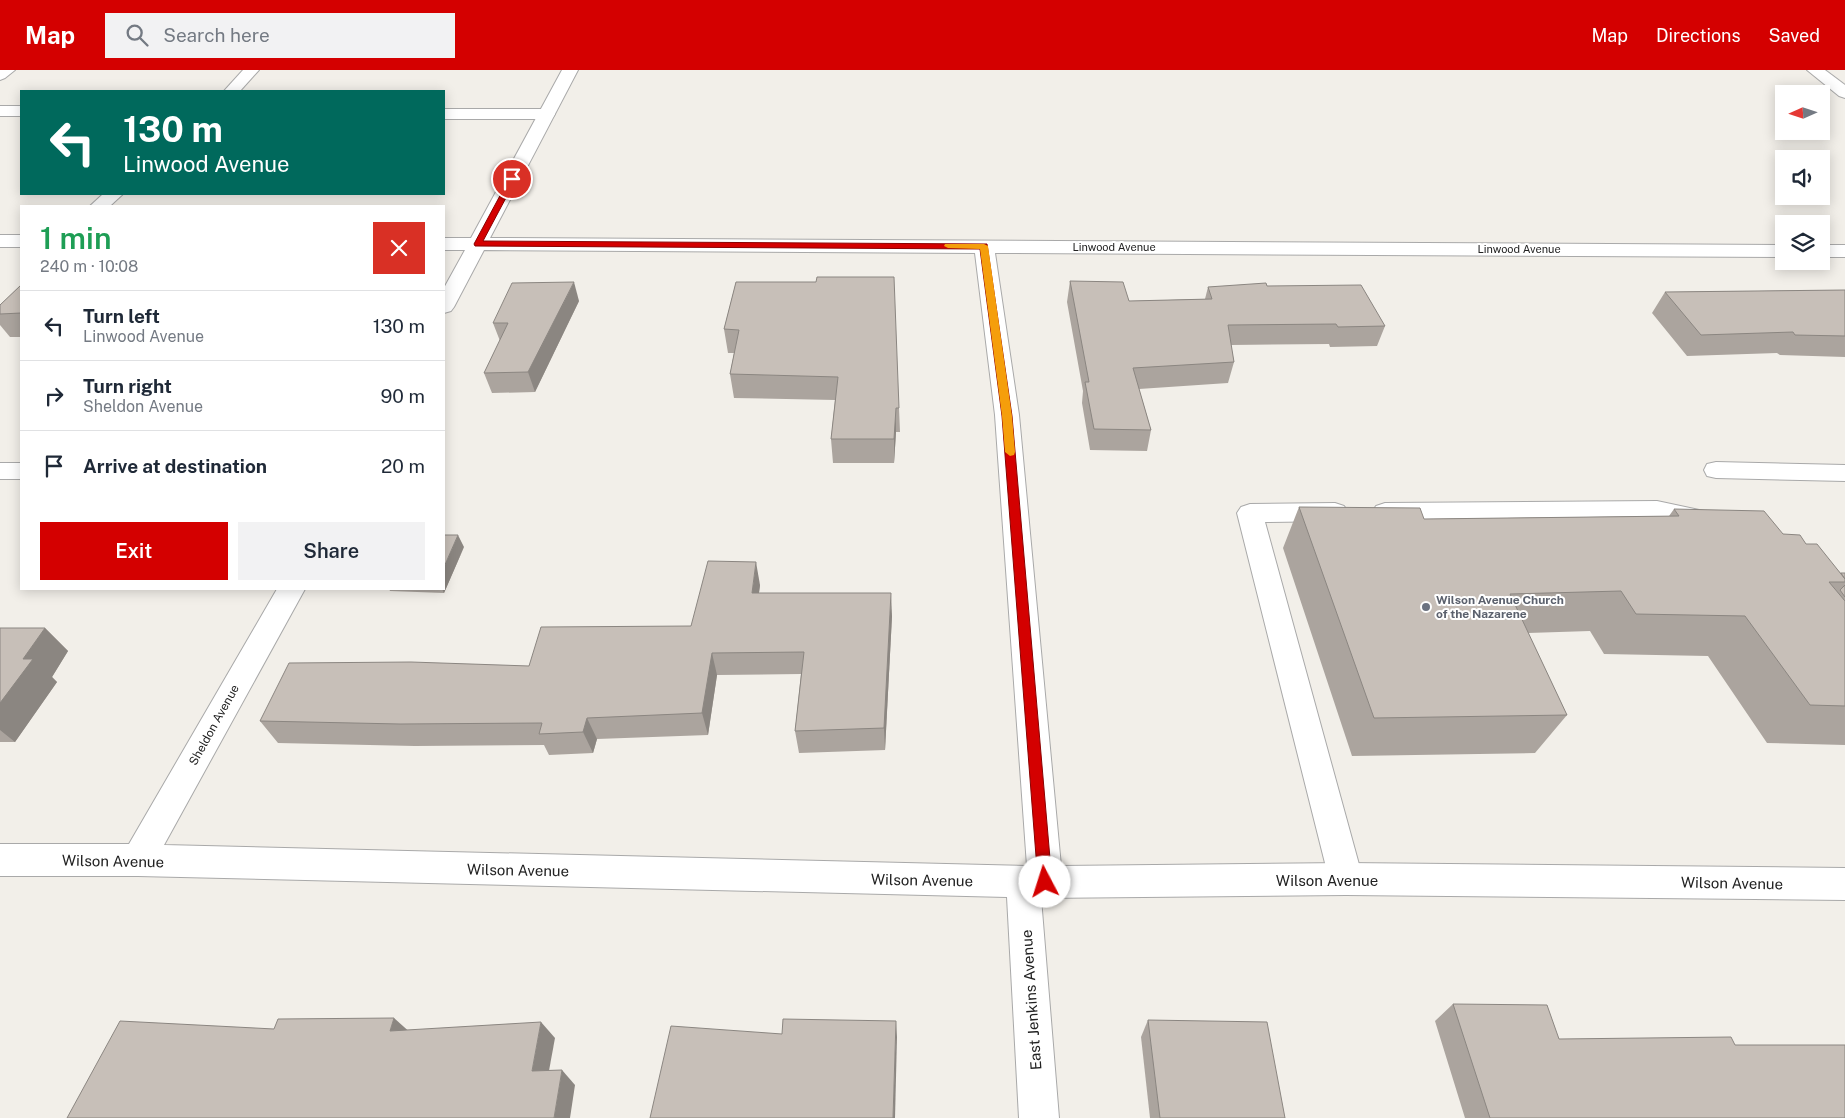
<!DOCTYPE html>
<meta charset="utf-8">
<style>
:root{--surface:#fff;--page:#f2f2f3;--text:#1f2937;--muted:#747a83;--line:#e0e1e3;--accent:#d40000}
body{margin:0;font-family:"Public Sans",sans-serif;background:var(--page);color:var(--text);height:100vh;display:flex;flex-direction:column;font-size:19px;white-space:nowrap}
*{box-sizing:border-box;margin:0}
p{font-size:16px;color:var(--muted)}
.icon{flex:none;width:28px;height:28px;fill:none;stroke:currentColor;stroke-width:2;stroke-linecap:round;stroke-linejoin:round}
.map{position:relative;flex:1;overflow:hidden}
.details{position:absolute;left:20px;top:135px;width:425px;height:385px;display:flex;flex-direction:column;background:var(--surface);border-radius:0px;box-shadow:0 2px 12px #0003}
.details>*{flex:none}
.banner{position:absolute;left:20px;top:20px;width:425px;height:105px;border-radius:0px;box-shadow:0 2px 12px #0003;background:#00695c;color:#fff;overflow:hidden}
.needle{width:32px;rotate:267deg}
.fabs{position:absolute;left:1775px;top:15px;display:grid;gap:10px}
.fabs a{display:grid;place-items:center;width:55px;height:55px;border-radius:0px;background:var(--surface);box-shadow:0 2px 12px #0003;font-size:25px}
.pin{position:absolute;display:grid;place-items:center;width:42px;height:42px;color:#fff;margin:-21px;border:2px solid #fff;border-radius:50%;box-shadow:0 1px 5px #0007}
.me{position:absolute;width:55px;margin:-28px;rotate:355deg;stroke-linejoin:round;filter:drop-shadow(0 0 4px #0008)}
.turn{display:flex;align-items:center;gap:18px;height:105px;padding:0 20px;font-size:22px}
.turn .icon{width:65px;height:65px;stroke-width:2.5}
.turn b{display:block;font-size:35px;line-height:42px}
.round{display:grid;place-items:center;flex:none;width:52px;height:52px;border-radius:0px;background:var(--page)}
.overview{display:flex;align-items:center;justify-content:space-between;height:85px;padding:0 20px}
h1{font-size:30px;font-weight:600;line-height:38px;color:#1e9e55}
.cta{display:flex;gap:10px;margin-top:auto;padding:10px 20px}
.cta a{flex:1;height:58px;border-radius:0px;background:var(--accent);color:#fff;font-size:20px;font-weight:600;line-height:58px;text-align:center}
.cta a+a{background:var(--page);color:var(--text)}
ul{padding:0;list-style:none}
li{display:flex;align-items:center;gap:15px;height:70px;padding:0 20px;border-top:1px solid var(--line)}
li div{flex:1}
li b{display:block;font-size:19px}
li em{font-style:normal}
header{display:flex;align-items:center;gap:30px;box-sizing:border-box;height:70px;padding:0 25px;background:var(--accent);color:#fff}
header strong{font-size:24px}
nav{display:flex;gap:28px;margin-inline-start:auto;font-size:18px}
.search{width:350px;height:45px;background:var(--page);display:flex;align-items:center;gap:12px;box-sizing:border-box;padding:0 18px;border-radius:0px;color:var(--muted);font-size:19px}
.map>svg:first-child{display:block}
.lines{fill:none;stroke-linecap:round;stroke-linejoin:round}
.service-casing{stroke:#a9a9a9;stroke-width:2}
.minor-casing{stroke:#a9a9a9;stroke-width:2}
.service{fill:#fff;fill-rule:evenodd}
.minor{fill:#fff;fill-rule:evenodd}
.wall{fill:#aba49e}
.shaded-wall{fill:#8b8681}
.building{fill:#c7bfb8;stroke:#8b8681}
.route{fill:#d40000;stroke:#8a0000}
.slow{fill:#f59e0b}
.worship-dot{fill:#6b7280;stroke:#fff;stroke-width:2}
.labels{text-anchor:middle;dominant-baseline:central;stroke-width:4;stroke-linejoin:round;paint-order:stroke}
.far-street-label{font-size:11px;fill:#222;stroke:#fff}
.worship-label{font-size:12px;font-weight:bold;fill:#5b616d;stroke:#fff;text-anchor:start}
.street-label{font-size:12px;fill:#222;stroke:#fff}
.near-street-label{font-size:15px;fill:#222;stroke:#fff}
</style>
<header>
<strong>Map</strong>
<div class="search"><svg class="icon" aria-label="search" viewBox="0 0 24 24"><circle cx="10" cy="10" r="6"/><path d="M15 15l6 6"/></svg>Search here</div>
<nav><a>Map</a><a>Directions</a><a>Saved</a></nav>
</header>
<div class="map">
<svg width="1845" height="1048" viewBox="0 0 1845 1048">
<rect width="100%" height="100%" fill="#f2efe9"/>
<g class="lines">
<g class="service-casing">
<g id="service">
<path d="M0 0H15L5 8 0 10Z"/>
<path d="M243 0H259L240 21H224Z"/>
<rect x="0" y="36" width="21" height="10"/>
<path d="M444 39H547L553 41 555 44 553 47 547 49H444Z"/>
<path d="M103 124H123L110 136H90Z"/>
<path d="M1716 392 1845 395V411L1716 408 1707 406 1704 400 1707 394Z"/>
<rect x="0" y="393" width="21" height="16"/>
<path d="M1657 431 1718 444 1722 450 1718 456 1709 459 1657 449 1385 451 1376 448 1372 442 1376 436 1385 433Z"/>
<path d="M1335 433 1344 436 1348 442 1344 448 1335 451 1265 452 1363 809 1358 820 1346 825 1334 820 1329 809 1237 443 1241 437 1250 434Z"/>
</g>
</g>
<g class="minor-casing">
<g id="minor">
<path d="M562 0H578L490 168 1784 175V187L995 183 1019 345 1061 796 1346 793 1845 798V830L1346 825 1041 828 1059 1048H1019L1007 827 138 806H0V774H129L277 519H305L164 775 1027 796 995 345 975 183 484 180 454 237 451 241 444 243V218L465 180H444V168H471Z"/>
<path d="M1807 0H1825L1845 15V28L1839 26Z"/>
<rect x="0" y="165" width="21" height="12"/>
<rect x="1821" y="175" width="24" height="12"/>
</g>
</g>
<use href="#service" class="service"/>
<use href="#minor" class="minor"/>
</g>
<g class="wall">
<path d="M1070 211 1129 231 1205 229 1208 217 1267 216 1385 256 1377 276 1330 277 1329 274 1231 275 1234 292 1228 313 1139 319 1151 360 1147 381 1090 380 1082 333 1083 321 1067 232Z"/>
<path d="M736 212 899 338 900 362H896L894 393H833L831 369 835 330 734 328 730 304 734 283H728L724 259Z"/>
<path d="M21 215V267H10L0 255V235Z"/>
<path d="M1845 220V287L1780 285 1777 283 1687 286 1652 243 1665 222Z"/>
<path d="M579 231 535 322 492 323 484 303 500 271 493 253Z"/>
<path d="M1299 437 1424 449 1669 446 1674 439 1783 464 1806 474 1841 503H1845V675L1767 673 1708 586 1604 584 1590 561 1528 563 1567 645 1535 683 1352 686 1283 478Z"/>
<path d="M464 477 444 523 390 521 389 519H444Z"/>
<path d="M760 515 759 523 892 546 885 680 799 683 795 661 801 604 717 605 708 665 597 669 593 683 549 685 544 675 415 676 278 673 260 651 529 596 691 556Z"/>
<path d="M0 558H45L68 581 52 607 57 612 15 672H0Z"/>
<path d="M1453 934 1559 969 1735 975 1845 1048H1465L1435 951Z"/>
<path d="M1148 950 1285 1048H1150L1141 967Z"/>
</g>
<g class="shaded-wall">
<path d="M574 212 579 231 535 322 528 302Z"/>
<path d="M896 338V362L894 393V369Z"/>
<path d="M458 465 464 477 444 523 442 519H444V497Z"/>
<path d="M756 492 760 515 756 545 752 523Z"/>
<path d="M891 523 892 546 885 680 884 658Z"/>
<path d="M45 558 68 581 52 607 57 612 15 672 0 660V633L23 589Z"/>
<path d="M712 583 717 605 708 665 702 643Z"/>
<path d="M587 648 597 669 593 683 583 662Z"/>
<path d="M394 948 413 965 390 961Z"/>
<path d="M896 951 897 967 895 1048H893Z"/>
<path d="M541 952 555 968 546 1017 532 1001Z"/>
<path d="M562 1000 575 1015 570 1048H554Z"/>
</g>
<g class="building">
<path d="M817 207H894L899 338H896L894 369H831L838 307 730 304 739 260 724 259 736 212H816Z"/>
<path d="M1070 211 1123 212 1129 231 1212 229 1208 217 1266 213 1267 216 1361 215 1385 256 1338 257 1336 254 1228 255 1234 292 1133 298 1151 360 1094 359 1085 312H1089Z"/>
<path d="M574 212 528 302 484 303 508 253H493L512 213Z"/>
<path d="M21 215V243L0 244V235Z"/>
<path d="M1845 220V266L1795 265 1793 262 1701 265 1665 222Z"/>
<path d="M1299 437 1420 438 1424 449 1679 446 1674 439 1764 441 1783 464 1800 465 1806 474H1817L1845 509V512H1829L1845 531V636L1810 635 1745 546 1636 544 1621 521 1510 524 1567 645 1374 648Z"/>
<path d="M444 465H458L444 497Z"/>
<path d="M708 491 756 492 752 523H891L884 658 795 661 804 582 712 583 702 643 587 648 583 662 539 664 542 653 400 654 260 651 289 593 411 592 529 596 541 557 691 556Z"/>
<path d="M1841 503H1845V509Z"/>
<path d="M1845 515V527L1840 520Z"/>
<path d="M0 558H45L23 589H33L0 633Z"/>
<path d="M1453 934 1547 935 1559 969 1731 967 1735 975H1845V1048H1490Z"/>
<path d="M394 948 390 961 541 952 532 1001 562 1000 554 1048H67L120 951 274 959 278 949Z"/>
<path d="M783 949 896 951 893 1048H650L671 956 782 964Z"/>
<path d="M1148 950 1267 952 1285 1048H1160Z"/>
</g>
<path class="route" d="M510 107 516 109 483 171 987 174 1012 346 1052 812 1050 817 1045 819 1040 817 1038 812 1002 346 980 179 475 176 474 174Z"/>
<path class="slow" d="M945 174H984L988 176 1012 346 1015 382 1014 385 1010 386 1005 382 1002 346 980 179 948 178 944 176Z"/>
<circle class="worship-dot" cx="1426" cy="537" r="5"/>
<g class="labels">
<g class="far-street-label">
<text x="1114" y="177">Linwood Avenue</text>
<text x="1519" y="179">Linwood Avenue</text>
</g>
<g class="worship-label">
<text x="1436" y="530">Wilson Avenue Church<tspan x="1436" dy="14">of the Nazarene</tspan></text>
</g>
<g class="street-label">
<text transform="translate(214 655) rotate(-61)">Sheldon Avenue</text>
</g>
<g class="near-street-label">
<text transform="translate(113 791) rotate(1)">Wilson Avenue</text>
<text transform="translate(518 800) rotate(1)">Wilson Avenue</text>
<text transform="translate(922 810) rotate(1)">Wilson Avenue</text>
<text x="1327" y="810">Wilson Avenue</text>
<text transform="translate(1732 813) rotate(1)">Wilson Avenue</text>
<text transform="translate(1031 930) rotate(-94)">East Jenkins Avenue</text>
</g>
</g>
</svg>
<div class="fabs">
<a><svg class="needle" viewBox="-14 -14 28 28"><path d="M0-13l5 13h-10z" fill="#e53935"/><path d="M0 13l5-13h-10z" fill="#747a83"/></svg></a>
<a><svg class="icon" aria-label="sound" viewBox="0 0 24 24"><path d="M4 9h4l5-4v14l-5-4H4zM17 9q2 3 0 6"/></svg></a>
<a><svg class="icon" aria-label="layers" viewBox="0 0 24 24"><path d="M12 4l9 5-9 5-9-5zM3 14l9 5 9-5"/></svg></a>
</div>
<div class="pin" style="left:512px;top:109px;background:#d93025"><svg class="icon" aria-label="arrive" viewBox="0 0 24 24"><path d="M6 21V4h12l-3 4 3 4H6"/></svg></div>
<svg class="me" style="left:1045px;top:812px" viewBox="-20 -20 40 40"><circle r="19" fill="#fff"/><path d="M0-13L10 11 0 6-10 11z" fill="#d40000"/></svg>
<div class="banner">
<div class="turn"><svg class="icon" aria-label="left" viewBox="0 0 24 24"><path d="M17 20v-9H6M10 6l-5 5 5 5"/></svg><div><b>130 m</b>Linwood Avenue</div></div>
</div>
<section class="details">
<div class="overview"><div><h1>1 min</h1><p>240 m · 10:08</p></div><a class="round" style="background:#d93025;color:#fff"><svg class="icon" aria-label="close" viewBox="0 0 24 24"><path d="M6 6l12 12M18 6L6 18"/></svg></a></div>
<ul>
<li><svg class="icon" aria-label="left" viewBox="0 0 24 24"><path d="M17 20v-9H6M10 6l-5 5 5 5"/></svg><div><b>Turn left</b><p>Linwood Avenue</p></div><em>130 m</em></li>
<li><svg class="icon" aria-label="right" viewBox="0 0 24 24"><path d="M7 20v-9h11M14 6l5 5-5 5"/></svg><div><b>Turn right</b><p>Sheldon Avenue</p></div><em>90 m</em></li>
<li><svg class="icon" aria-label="arrive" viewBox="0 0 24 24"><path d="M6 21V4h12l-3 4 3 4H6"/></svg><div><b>Arrive at destination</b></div><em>20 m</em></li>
</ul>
<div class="cta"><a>Exit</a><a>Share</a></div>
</section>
</div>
